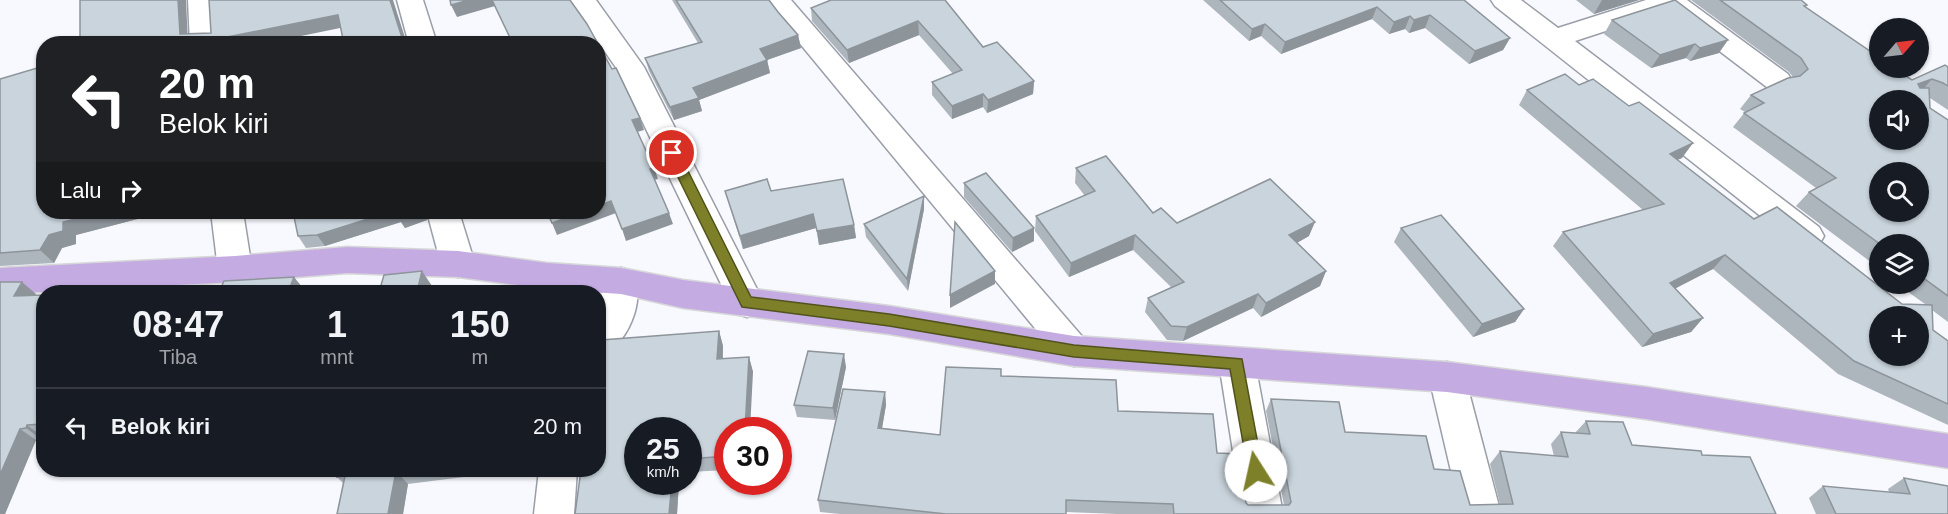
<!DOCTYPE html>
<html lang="id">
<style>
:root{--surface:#171b24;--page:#242831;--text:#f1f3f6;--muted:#9ea1a6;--line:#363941}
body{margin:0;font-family:Arial,sans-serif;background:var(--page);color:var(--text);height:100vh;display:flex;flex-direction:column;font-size:22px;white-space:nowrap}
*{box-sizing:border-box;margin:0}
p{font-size:20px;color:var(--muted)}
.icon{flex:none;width:33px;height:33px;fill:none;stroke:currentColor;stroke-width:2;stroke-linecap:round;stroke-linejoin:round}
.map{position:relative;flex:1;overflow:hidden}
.panel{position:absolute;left:36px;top:285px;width:570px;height:192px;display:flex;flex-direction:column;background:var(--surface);border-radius:24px;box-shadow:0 2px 4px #0004}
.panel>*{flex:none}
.guide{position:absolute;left:36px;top:36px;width:570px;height:183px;border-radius:24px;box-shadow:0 2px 4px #0004;background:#202124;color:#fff;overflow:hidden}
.needle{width:39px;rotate:62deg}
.buttons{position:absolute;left:1869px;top:18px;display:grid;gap:12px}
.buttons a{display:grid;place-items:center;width:60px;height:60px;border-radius:50%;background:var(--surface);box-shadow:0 2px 4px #0004;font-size:30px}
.speed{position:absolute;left:624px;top:417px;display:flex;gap:12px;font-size:30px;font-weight:700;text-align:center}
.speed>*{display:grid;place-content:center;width:78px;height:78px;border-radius:50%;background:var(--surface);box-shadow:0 2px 4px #0004;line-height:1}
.speed small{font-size:15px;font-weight:400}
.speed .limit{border:9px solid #d22;background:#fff;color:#111}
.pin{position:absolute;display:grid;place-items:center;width:51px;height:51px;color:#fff;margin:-26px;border:3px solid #fff;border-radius:50%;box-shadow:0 2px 6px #0007}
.me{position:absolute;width:66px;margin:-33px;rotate:350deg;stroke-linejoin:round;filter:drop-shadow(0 0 4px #0008)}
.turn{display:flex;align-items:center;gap:21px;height:126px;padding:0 24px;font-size:27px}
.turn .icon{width:78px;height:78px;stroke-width:2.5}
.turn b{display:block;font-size:42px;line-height:51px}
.then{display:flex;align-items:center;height:57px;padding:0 24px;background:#0003;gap:12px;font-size:22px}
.eta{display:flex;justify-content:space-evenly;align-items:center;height:102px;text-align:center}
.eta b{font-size:36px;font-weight:800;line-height:42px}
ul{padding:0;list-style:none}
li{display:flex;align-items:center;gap:18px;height:78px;padding:0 24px;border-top:2px solid var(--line)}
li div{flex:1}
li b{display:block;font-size:22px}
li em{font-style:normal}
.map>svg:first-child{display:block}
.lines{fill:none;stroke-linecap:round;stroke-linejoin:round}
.minor-casing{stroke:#9a9ea8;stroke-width:3}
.major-casing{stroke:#d7d7d8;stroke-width:3}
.minor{fill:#fff;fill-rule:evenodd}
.major{fill:#c4ace3;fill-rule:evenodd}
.wall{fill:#adb6bd}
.shaded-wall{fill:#8d949a}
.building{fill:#c9d4dc;stroke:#8d949a;stroke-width:1.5;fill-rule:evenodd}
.route{fill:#7d8029;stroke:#51531b;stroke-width:1.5}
</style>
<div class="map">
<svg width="1948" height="514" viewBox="0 0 1948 514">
<rect width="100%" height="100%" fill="#f8f9fe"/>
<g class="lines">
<g class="minor-casing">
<g id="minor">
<path d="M188 0H214L218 44H190Z"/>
<path d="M397 0H423L437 44H409Z"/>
<path d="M569 0H596L644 67 764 303 759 313 747 317 735 313 617 69Z"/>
<path d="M764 0H791L1086 341 1092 351 1086 361 1074 366 1062 361Z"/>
<path d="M1491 0H1521L1558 28 1646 0H1687L1788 74 1792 81 1788 88 1778 91 1768 88 1667 11 1575 41 1819 227 1824 236 1819 245 1808 248 1797 245 1495 6Z"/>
<path d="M211 212H243L252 269 247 278 235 282 223 278 218 269Z"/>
<path d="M427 212H459L475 264 470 273 458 277 446 273 441 264Z"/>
<path d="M621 268 633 272C647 299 627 348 598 357 598 331 597 295 609 272Z"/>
<path d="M1237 348 1250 352 1255 363 1283 514H1243L1219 363 1224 352Z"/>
<path d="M1447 362 1460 366 1465 377 1501 514H1461L1429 377 1434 366Z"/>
<path d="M539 470H577L574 514H534Z"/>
</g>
</g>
<g class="major-casing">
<path id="major" d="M347 247 458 251 547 263 621 268 683 280 889 306 1074 336 1447 362 1646 387 1948 434V468L1646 419 1447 392 1074 366 889 334 683 308 621 294 547 289 458 277 347 273 235 282 0 294V268L235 256Z"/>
</g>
<use href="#minor" class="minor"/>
<use href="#major" class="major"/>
</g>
<g class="wall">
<path d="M672 0H769L778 12 798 35 801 48 767 60 770 73 699 100 702 111 674 120 649 71 645 58 698 43Z"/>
<path d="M945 0 983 47 1034 81 1033 94 987 113 983 107 952 119 932 95V82L953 74 919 35 849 63 812 21 811 8Z"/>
<path d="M1203 0H1464L1510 38 1503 50 1469 64 1425 28 1409 33 1405 29 1389 34 1372 19 1281 54 1261 36 1249 41Z"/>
<path d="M1576 0H1639L1594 14Z"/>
<path d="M1675 0 1719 53 1690 61 1686 58 1651 68 1604 34 1612 20Z"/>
<path d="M1691 0H1801L1807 5 1806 7 1912 80 1948 67V110L1930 98V108L1948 120V322L1932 310 1933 330 1948 341V425L1838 374 1713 269 1675 288 1703 318 1691 332 1642 347 1553 246 1563 232 1643 210 1519 105 1527 90 1579 85 1682 158 1677 160 1754 219 1902 304H1925L1897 284H1918V244H1880V269L1796 206 1809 192 1816 188 1733 127 1745 112 1740 109 1751 95 1793 77 1789 72Z"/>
<path d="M0 79 44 212H149V216L76 235V244L62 248 54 263 0 266Z"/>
<path d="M1076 168 1153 213 1177 223 1309 236 1297 243 1326 271 1320 286 1261 317 1253 308 1183 341 1167 340 1145 312 1148 298 1171 287 1133 250 1069 277 1035 231 1036 216 1085 196 1075 183Z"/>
<path d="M964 183 1034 228V241L1012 252 964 197Z"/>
<path d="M725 191H771L854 225 856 238 819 245 816 228 743 249Z"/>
<path d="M924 196V209L908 291 866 237 864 224Z"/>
<path d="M425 213 427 220 405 228 401 222 325 246 306 248 298 236Z"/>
<path d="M1401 228 1524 309 1515 322 1473 337 1394 242Z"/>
<path d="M0 282 36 295H44V437L42 440H36L5 514H0Z"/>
<path d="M719 331 723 346V359L749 357 753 372 728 430V470L688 472V430L638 482H679L677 514H575Z"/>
<path d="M846 367 835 420 797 417 794 405Z"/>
<path d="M1001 376 1118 411 1217 453 1246 503 1248 505H1284L1266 411 1271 399 1345 432 1434 469 1470 505 1500 504 1490 464 1500 451 1554 456 1551 444 1561 432 1575 433 1586 421 1632 445 1702 455 1776 514H1117L1066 512V514H840L820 512 818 500 885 392 886 405 882 428 940 435Z"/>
<path d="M339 470H497L496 473 408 484 403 514H337L343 483 337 477Z"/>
<path d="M1904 478 1948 514H1816L1809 498 1823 486 1889 492 1888 489Z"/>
</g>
<g class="shaded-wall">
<path d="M178 0H186L188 44 180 34Z"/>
<path d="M390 0H393L407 44H404Z"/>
<path d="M469 0H492L495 6 457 17 451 5Z"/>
<path d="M1602 0H1639L1594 14Z"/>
<path d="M1377 7 1372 19 1281 54 1285 42Z"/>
<path d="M338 15 345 27 262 44H192Z"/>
<path d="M1430 15 1425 28 1409 33 1414 20Z"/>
<path d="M1410 16 1405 29 1389 34 1394 22Z"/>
<path d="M918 21 919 35 849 63 847 50Z"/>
<path d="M1265 24 1261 36 1249 41 1252 29Z"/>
<path d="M798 35 801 48 767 60 770 73 699 100 702 111 674 120 670 107 693 88 760 49Z"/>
<path d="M1510 38 1503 50 1469 64 1475 51Z"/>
<path d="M1728 40 1719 53 1690 61 1700 48Z"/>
<path d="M1695 44 1686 58 1651 68 1660 55Z"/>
<path d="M1932 79 1919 94 1918 84Z"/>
<path d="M1034 81 1033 94 987 113 988 100Z"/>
<path d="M983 94V107L952 119V106Z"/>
<path d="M640 118 644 130 637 132 632 120Z"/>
<path d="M1693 143 1682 158 1659 168 1670 154Z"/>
<path d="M654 168 658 179 654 180 650 169Z"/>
<path d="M924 196V209L908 291 907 279Z"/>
<path d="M611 201 616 213 557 235 552 223 583 212H598V206Z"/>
<path d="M103 212H149V216L76 235V244L62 248 54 263 40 250 49 235 63 222Z"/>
<path d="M390 212H426L425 213 427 220 405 228 401 222 325 246 317 235Z"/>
<path d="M495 212H519L499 219Z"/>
<path d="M669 213 673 224 626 241 622 229Z"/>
<path d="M813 214 816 228 743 249 740 236Z"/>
<path d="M1315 222 1309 236 1284 250 1289 235Z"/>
<path d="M854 225 856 238 819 245 817 231Z"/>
<path d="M1034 228V241L1012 252 1013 238Z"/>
<path d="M1135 235 1133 250 1069 277 1071 263Z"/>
<path d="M1725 255 1713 269 1659 297 1670 283Z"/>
<path d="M422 271 432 286 430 292H417Z"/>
<path d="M995 271V284L950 308V295Z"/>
<path d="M1326 271 1320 286 1261 317 1266 303Z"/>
<path d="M294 277 306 292H288Z"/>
<path d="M22 282 36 294 29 309 14 296Z"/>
<path d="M1258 294 1253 308 1183 341 1187 327Z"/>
<path d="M1524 309 1515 322 1473 337 1482 324Z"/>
<path d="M1703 318 1691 332 1642 347 1653 334Z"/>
<path d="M719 331 723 346 722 374 717 359Z"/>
<path d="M844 354 846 367 835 420 833 408Z"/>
<path d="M749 357 753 372 750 430H745Z"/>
<path d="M885 392 886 405 880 440 878 428Z"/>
<path d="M27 425 43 437 42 440 26 428Z"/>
<path d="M20 429 36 440 5 514H0V475Z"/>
<path d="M396 471 408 484 403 514H388Z"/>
<path d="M672 482H679L677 514H669Z"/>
</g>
<g class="building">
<path d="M80 0H178L180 34 211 33 209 0H390L404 44H344L338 15 192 44H80Z"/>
<path d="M450 0H469L451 5Z"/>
<path d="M492 0H570L587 24 598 44H513Z"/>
<path d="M676 0H769L778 12 798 35 760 49 767 60 693 88 699 98 670 107 645 58 702 42Z"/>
<path d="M831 0H945L983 47 997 42 1034 81 988 100 983 94 952 106 932 82 962 70 918 21 847 50 811 8Z"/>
<path d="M1220 0H1464L1510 38 1475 51 1430 15 1414 20 1410 16 1394 22 1377 7 1285 42 1265 24 1252 29Z"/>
<path d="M1675 0 1728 40 1700 48 1695 44 1660 55 1612 20Z"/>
<path d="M1720 0H1801L1807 5 1804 6 1880 58V68H1893L1912 80 1945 65 1948 67V86L1943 83 1932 79 1918 84 1920 88H1929L1930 108 1948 120V296L1918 274V244H1880L1809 192 1836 178 1744 113 1764 103 1751 95 1788 78 1800 76 1808 69 1801 58ZM1880 100H1918V140H1880ZM1880 172H1918V212H1880Z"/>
<path d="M598 44 612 69 616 68 640 118 632 120 654 168 650 169 669 213 622 229 611 201 598 206Z"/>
<path d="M44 66V212H103L63 222V231L49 235 40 250 0 253V79Z"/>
<path d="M1565 74 1579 85 1593 79 1629 106 1639 102 1693 143 1670 154 1754 219 1777 207 1902 304 1932 305 1933 330 1948 341V404L1854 361 1725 255 1670 283 1703 318 1653 334 1563 232 1664 204 1527 90ZM1880 316H1918V356H1880Z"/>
<path d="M1106 156 1153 213 1161 208 1177 223 1270 179 1315 222 1289 235 1326 271 1266 303 1258 294 1187 327 1171 326 1148 298 1184 282 1135 235 1071 263 1036 216 1095 191 1076 168Z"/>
<path d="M986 173 1034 228 1013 238 964 183Z"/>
<path d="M767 179 771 191 843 179 854 225 817 231 813 214 740 236 725 191Z"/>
<path d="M924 196 907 279 864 224Z"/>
<path d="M293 212H390L317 235 298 236Z"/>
<path d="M396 212H410L397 216Z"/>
<path d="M547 212H583L552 223Z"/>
<path d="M1441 215 1524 309 1482 324 1401 228Z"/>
<path d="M955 222 995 271 950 295Z"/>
<path d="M422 271 417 292H379L384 275Z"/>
<path d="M294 277 288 292H219L224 281Z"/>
<path d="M0 282H22L14 296 44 295V424L27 425 26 428 20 429 0 475Z"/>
<path d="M719 331 717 359 749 357 745 430H728V456L688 459V430H638V482H672L669 514H575L581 470H598V351L601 340Z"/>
<path d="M808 351 844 354 833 408 794 405Z"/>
<path d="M946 367 1001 369V376L1116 380 1118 411 1213 414 1217 453 1238 454 1246 503 1248 505H1289L1291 502 1271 399 1339 402 1345 432 1426 436 1434 469 1460 471 1470 505 1513 504 1500 451 1568 457 1561 432 1590 434 1586 421 1623 422 1632 445 1701 451 1702 455 1750 457 1776 514H1174L1173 504 1066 500V514H946L818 500 843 389 885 392 878 428 940 435Z"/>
<path d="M339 470H410L396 471 388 514H337L345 476 337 477Z"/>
<path d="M1904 478 1948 486V514H1836L1823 486 1910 494Z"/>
</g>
<path class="route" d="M672 148 679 153 751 297 889 314 1074 345 1242 359 1263 471 1261 476 1256 478 1250 476 1248 471 1230 369 1074 357 889 326 742 307 666 153Z"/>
</svg>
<div class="buttons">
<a><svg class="needle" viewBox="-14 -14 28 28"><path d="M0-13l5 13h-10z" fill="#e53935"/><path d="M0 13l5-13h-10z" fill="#9ea1a6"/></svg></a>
<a><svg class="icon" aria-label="sound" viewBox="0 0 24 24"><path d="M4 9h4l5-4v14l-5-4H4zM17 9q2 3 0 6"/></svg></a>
<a><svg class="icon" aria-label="search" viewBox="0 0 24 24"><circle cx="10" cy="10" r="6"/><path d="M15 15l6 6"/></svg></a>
<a><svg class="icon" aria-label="layers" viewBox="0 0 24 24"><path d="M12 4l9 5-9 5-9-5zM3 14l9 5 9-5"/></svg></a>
<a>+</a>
</div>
<div class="speed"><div>25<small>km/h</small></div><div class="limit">30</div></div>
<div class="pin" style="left:672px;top:153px;background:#d93025"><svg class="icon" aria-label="arrive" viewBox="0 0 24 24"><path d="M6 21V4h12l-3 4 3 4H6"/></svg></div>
<svg class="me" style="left:1256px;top:471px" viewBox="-20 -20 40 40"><circle r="19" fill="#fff"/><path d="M0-13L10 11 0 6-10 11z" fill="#7d8029"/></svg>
<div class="guide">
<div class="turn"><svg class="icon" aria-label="left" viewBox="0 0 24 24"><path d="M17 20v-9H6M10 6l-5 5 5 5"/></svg><div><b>20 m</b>Belok kiri</div></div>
<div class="then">Lalu<svg class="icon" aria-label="right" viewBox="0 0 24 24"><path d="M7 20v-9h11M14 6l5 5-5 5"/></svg></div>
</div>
<section class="panel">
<div class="eta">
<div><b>08:47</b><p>Tiba</p></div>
<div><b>1</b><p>mnt</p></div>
<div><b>150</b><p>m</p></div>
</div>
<ul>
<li><svg class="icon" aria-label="left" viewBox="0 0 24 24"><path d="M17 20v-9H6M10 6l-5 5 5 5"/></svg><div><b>Belok kiri</b></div><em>20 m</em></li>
</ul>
</section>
</div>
